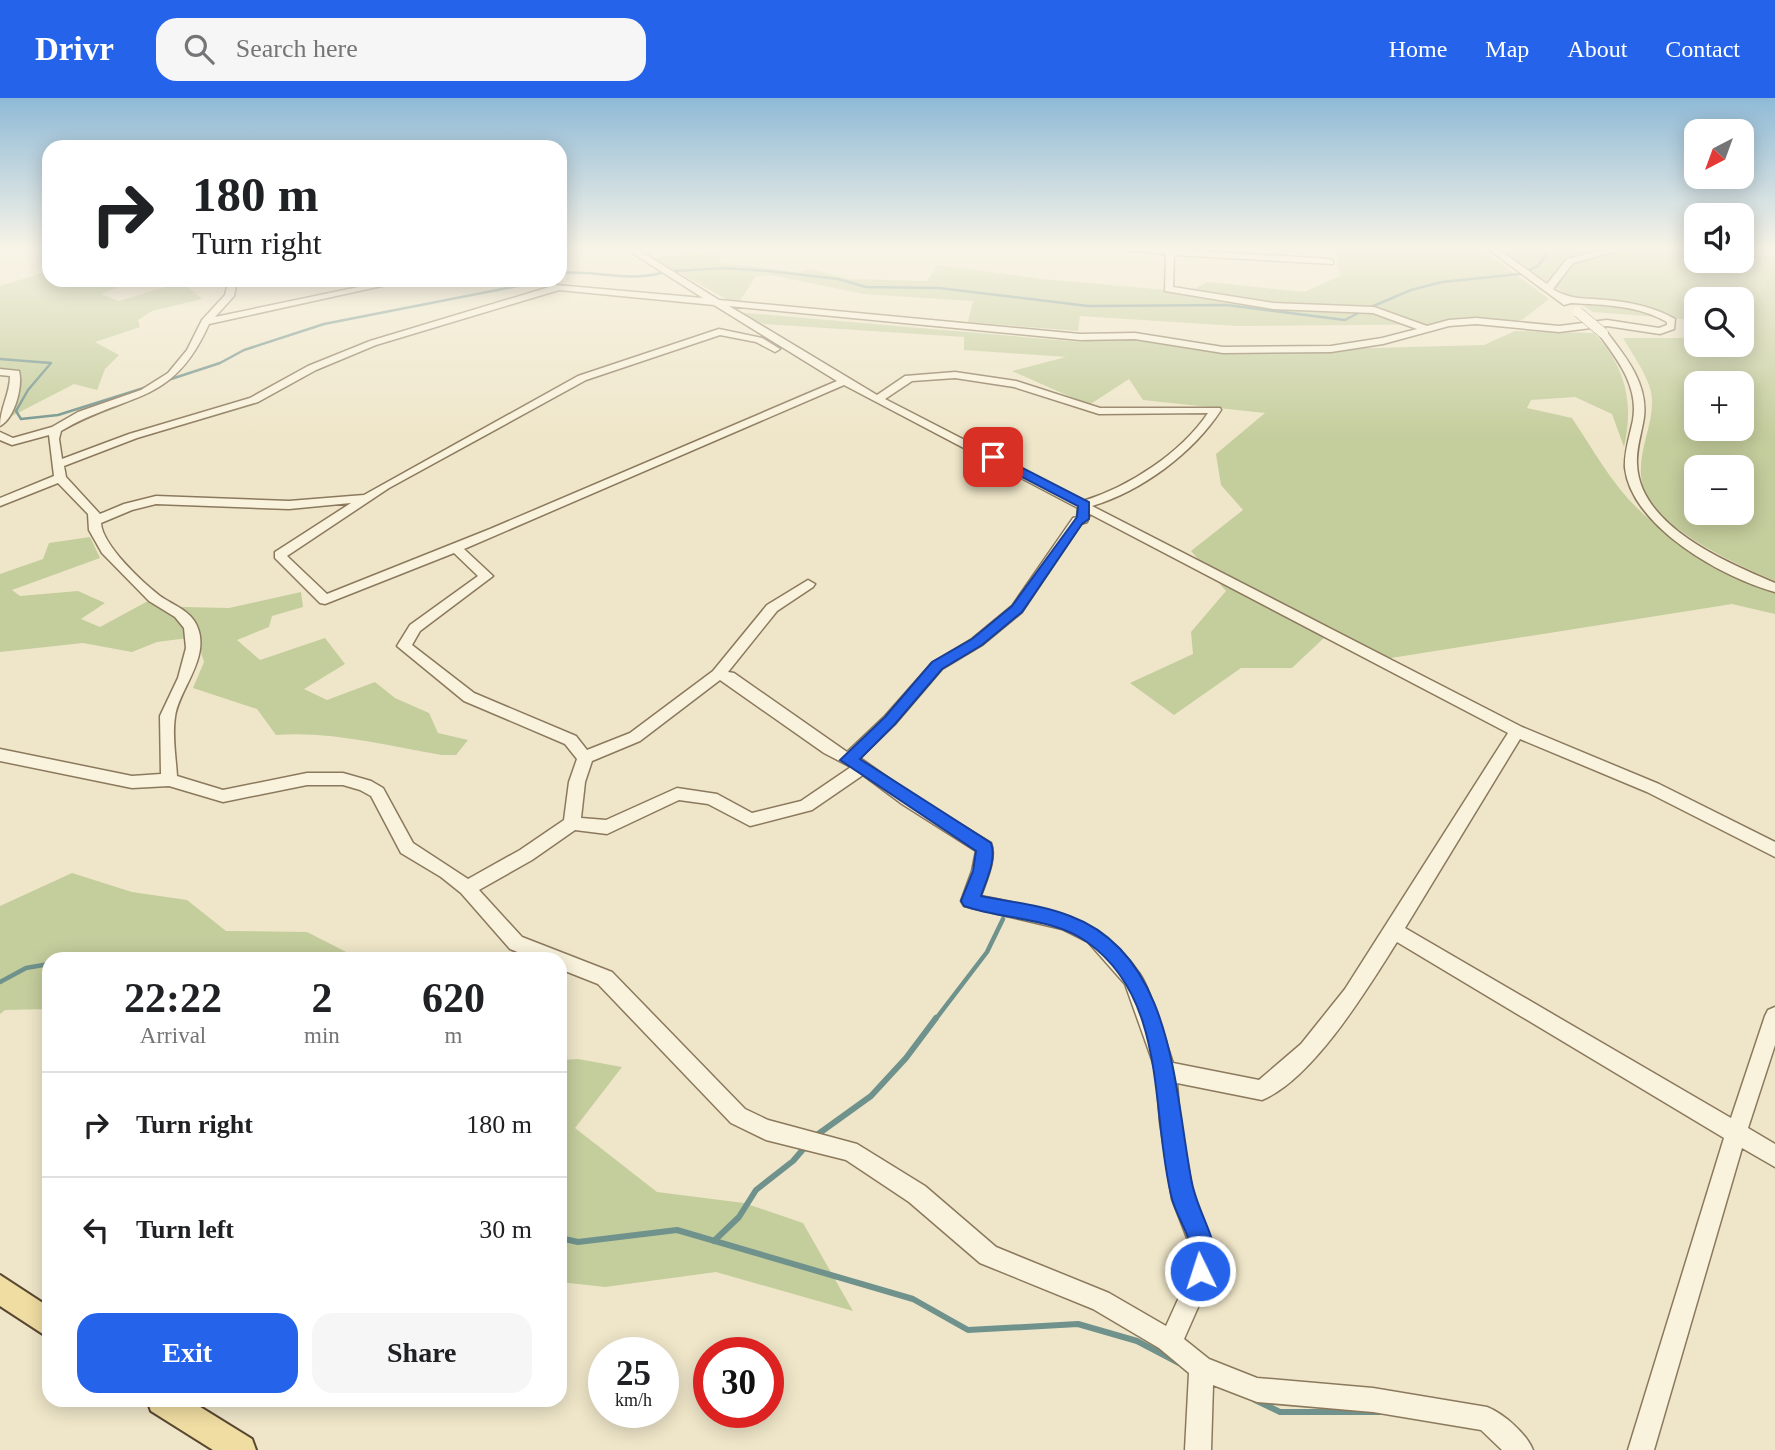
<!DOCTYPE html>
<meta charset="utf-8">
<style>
:root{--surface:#fff;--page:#f6f6f6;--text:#202124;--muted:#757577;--line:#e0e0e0;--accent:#2563eb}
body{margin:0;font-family:Georgia,serif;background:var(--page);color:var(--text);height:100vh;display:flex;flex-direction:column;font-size:26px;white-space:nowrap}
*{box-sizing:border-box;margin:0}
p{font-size:23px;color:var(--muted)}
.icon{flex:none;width:38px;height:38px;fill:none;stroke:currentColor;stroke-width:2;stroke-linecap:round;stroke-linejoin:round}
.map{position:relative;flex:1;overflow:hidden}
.drawer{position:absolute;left:42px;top:854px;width:525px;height:455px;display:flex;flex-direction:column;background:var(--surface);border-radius:21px;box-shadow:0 4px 18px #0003}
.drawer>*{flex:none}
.guide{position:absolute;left:42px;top:42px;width:525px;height:147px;border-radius:21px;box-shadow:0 4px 18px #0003;background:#fff;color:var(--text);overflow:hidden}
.needle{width:46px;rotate:221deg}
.fabs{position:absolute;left:1684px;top:21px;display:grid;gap:14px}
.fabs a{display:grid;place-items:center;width:70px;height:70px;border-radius:14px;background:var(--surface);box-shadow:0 4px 18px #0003;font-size:35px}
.speed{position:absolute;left:588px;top:1239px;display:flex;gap:14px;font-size:35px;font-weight:700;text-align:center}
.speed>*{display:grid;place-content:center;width:91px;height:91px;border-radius:50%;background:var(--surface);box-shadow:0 4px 18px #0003;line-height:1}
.speed small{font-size:18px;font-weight:400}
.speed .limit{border:10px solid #d22;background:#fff;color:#111}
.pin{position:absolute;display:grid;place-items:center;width:60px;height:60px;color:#fff;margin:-30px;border-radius:14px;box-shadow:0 4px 10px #0006}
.me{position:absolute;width:77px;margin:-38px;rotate:356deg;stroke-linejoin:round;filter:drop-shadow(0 0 5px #0008)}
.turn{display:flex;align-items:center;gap:24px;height:147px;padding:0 35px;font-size:32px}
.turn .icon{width:91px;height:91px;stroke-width:2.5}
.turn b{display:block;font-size:49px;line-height:60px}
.eta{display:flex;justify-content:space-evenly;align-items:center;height:119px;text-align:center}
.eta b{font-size:42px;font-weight:800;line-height:49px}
.button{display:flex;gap:14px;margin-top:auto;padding:14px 35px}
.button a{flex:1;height:80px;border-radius:21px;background:var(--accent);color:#fff;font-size:28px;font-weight:800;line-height:80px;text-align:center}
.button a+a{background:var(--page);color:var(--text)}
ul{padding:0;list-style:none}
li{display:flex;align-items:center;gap:21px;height:105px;padding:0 35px;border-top:2px solid var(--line)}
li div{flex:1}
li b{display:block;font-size:26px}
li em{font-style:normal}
header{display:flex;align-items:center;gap:42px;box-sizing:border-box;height:98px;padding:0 35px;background:var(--accent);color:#fff}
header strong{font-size:33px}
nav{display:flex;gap:38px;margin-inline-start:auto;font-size:24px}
.search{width:490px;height:63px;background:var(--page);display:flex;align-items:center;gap:18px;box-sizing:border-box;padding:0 24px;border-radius:21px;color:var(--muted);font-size:26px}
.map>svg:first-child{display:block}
.green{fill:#c4cd9c;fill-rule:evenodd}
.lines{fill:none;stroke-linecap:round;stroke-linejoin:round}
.stream-far2{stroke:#70928c;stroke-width:2.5}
.stream-far1{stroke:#70928c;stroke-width:4.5}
.stream{stroke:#70928c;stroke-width:6}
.minor-casing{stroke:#8b795d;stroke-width:3}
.major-casing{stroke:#594731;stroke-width:4}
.minor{fill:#f9f2dc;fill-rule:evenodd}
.major{fill:#f0dda2;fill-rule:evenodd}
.minor-bridge-casing{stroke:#8b795d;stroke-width:11;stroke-linecap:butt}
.minor-bridge{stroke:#f9f2dc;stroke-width:10}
.route{fill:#2563eb;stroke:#184099;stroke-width:2}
</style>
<header>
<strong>Drivr</strong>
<div class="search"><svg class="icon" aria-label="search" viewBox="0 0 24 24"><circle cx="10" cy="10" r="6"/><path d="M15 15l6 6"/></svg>Search here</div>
<nav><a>Home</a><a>Map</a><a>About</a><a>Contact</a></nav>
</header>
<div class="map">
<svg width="1775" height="1352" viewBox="0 0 1775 1352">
<rect width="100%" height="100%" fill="#efe6c9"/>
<g class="green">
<path d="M1327 151H1481L1549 201 1522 222 1472 226 1237 228 1080 218 1078 233 968 224 973 203 864 196 771 177 756 178 737 207 651 159 720 155V165L798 174 810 171 849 181 927 183 938 167 1041 181 1189 194 1207 184 1304 194 1340 178 1336 154Z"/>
<path d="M1498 151H1696V163H1741V157L1775 158V483C1738 467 1654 430 1643 388 1633 354 1661 319 1649 287 1643 271 1632 255 1623 240H1696V247H1741V201H1696V222L1593 214ZM1696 285H1741V331H1696ZM1696 369H1741V415H1696Z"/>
<path d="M49 173V182H135L101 196 119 203 182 184 202 201 152 213 138 222 140 229 95 244 119 257 105 271 97 292 74 286 12 318 19 279 0 273V188Z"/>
<path d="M735 214 1080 244 1111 238 1224 254 1484 247 1515 233 1594 235C1626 269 1634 305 1624 349L1612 316 1575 299 1531 302 1527 310 1572 320C1592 350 1612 386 1638 411 1675 448 1728 474 1775 495V516L1732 506 1391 560 1327 537 1292 570H1241L1174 617 1130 585 1193 556 1191 534 1226 493 1191 453 1243 412 1221 387 1216 356 1265 315 1143 302 1129 281 1089 307 1012 273 1066 259 964 252V239L764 226Z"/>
<path d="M90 439 100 460 12 492 20 498 78 493 105 505 81 521 100 529 148 503 183 509 229 510 301 494 303 509 272 518 269 529 237 542 260 562 325 540 345 566 304 591 327 602 375 584 395 600 429 615 438 635 468 642 456 657H442C386 648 333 633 276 637L257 611 193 590 204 564 196 539 157 544 132 554 83 545 0 554V476L43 461 49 445Z"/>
<path d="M72 775 132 794 187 802 226 833 307 834 360 861H49V911L5 912 0 916V808Z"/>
<path d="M578 961 622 969 575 1030 657 1094 744 1105 803 1125 853 1213 716 1174 605 1189 560 1184V962Z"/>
</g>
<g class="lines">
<g class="stream-far2">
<path d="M675 173 724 170 769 173 838 181 866 189 939 190 1088 208 1227 207 1345 222 1362 213"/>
<path d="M560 175C594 172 628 184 661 175"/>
<path d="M1371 209 1411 192 1442 184 1520 176 1538 168 1550 151"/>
<path d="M0 261 51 265 28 292 16 313 21 321 58 317 150 288"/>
<path d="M165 283 220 265 244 252 324 226 548 182"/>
</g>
<g class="stream-far1">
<path d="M102 861H129"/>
<path d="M0 884 26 870 49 866"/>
<path d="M935 922 987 854 1003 821"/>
</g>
<g class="stream">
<path d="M814 1039 871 998 906 960 936 920"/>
<path d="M560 1140 578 1144 677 1132 913 1201 968 1232 1078 1226 1137 1243 1179 1265"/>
<path d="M714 1143 739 1119 756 1092 793 1063 806 1048"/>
<path d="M1255 1302 1280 1314H1380"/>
</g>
<g class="minor-casing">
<g id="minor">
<path d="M626 151H637L719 202 1080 236 1135 235 1223 249 1331 248 1382 240 1417 231 1373 215 1273 211 1165 193 1166 156 1114 151H1167L1330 161 1333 162V166L1174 157 1173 189 1273 205 1374 209 1427 228 1449 222 1476 220 1559 228 1607 222 1659 230 1667 227V224C1638 207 1604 207 1571 205L1564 207 1488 151H1498L1547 186 1567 161 1607 151H1623L1573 165 1553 191C1569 202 1587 200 1606 202 1630 204 1654 209 1675 221L1674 231 1660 236 1607 228 1559 234 1476 226 1449 228 1383 246 1331 254 1223 255 1135 241 1080 242 729 208 877 297 905 278 955 274 1016 283 1100 310H1220L1221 312C1193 355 1142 393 1092 408L1522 629 1659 686 1775 744V759L1647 694 1520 641 1405 830 1731 1020 1765 918 1768 912 1775 909V947L1748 1030 1775 1046V1069L1742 1050 1654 1352H1628L1724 1040 1397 844C1368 890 1313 981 1262 1002L1177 985 1180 1024 1194 1101 1216 1158 1207 1189 1184 1241 1209 1261 1257 1280 1373 1290 1487 1309C1504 1316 1526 1335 1533 1352H1502L1481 1332 1373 1314 1257 1304 1213 1287 1211 1352H1185L1189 1275 1159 1250 1093 1211 980 1165 909 1104 846 1062 766 1042 731 1025 598 886 560 871V861H535L510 851 461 795 441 779 401 755 371 698 360 692 343 687H307L223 704 169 688 132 690 0 663V651L132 678 161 676 160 618 178 580 186 550 184 530 175 519 149 503 102 455 89 432 88 416 58 385 0 408V400L54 378 49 337 12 347 0 342V334L13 340 52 329 78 314 141 292 168 275 187 252 202 222 225 197 229 182H237L234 198 215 219 392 182H409L209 226C172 309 129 293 61 333L59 341 62 361 129 336 250 300 308 268 370 243 556 187 703 200ZM559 192 714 207 837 283 490 431 327 496 287 458 389 390 586 282 720 237 756 244 775 254 780 251 762 240 719 231 578 278 364 397 289 403 156 398 124 406 100 416 66 379 64 368 137 340 258 304 316 272 376 247ZM955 280 1014 289 1099 316 1208 315C1181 355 1129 389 1083 403L885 301 912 283ZM844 287 1078 410 1077 419 1073 420 1012 508 972 541 932 565 885 618 847 654 734 575 728 574 777 513 813 489 815 486 808 482 767 507 713 573 630 635 587 652 576 638 474 595 412 547 420 533 493 478 464 451ZM351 405 275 454V460L320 505 325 506 454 455 478 478 410 527 397 548 464 603 565 646 577 661 569 684 564 722 520 752 468 781 413 745 383 690 371 683 343 675H307L223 692 177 678C176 660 172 638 175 619 178 592 211 560 197 528 191 513 173 507 160 498 143 485 102 447 101 425L132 412 156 406 289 411ZM1090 416 1508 635 1345 891 1301 946 1259 982 1173 965C1165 943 1151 891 1139 875 1097 815 1046 812 981 798 986 783 997 760 991 745L914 698 860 660 895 626 942 571 982 547 1022 514 1081 426 1087 424ZM720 582 824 655 851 669 801 703 752 715 717 696 677 690 606 722 581 720 585 684 592 663 640 643ZM863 677 902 706 976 753 972 773 961 803 964 808 1062 831 1088 844 1125 886 1156 973 1160 1024 1172 1101 1194 1158 1185 1186 1166 1228 1109 1195 996 1149 925 1088 857 1046 768 1022 745 1011 612 874 522 839 479 792 532 762 575 732 607 736 679 702 708 706 750 728 812 712Z"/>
<path d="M1600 233H1606C1625 258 1648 285 1644 319 1642 334 1636 350 1637 366 1639 428 1726 464 1775 485V494C1723 480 1632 429 1625 370 1624 354 1630 337 1633 322 1639 288 1617 261 1598 235Z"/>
<path d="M0 271 19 273C23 288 15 320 0 328 0 310 10 296 10 278L0 277Z"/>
</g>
</g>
<g class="major-casing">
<g id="major">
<path d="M0 1177 49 1209V1240L0 1208Z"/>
<path d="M147 1302H189L252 1341 256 1352H213L151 1313Z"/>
</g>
</g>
<use href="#minor" class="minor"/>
<use href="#major" class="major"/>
<g class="minor-bridge-casing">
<path id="minor-bridge" d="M1578 214 1603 235"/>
</g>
<use href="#minor-bridge" class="minor-bridge"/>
</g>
<linearGradient id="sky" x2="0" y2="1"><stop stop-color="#8fbad7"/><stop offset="0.44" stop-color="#f8f4e7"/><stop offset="1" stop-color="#f8f4e7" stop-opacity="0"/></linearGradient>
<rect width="1775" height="341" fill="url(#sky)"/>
<path class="route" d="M989 357H997L1089 404V421L1082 426 1022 514 982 547 942 571 895 626 860 661 991 745C997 761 986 783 981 798 1010 804 1042 807 1070 818 1173 856 1174 989 1191 1080 1195 1107 1211 1130 1216 1156 1217 1164 1212 1174 1209 1181L1200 1185 1192 1181C1188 1171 1194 1166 1193 1156 1190 1137 1177 1119 1172 1101 1150 1016 1169 902 1087 844 1052 819 1003 822 964 808L961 803 973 773 976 753 840 662 885 619 932 564 972 541 1012 508 1077 419 1078 408 989 362Z"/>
</svg>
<div class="fabs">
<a><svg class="needle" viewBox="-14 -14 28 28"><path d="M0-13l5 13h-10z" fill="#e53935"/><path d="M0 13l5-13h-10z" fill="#757577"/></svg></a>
<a><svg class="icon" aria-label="sound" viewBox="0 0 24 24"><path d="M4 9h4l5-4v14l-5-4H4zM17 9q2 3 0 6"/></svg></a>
<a><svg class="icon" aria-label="search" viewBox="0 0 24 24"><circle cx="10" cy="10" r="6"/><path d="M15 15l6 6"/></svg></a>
<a>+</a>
<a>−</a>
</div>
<div class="speed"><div>25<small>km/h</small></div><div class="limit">30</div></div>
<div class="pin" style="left:993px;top:359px;background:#d93025"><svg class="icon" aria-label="arrive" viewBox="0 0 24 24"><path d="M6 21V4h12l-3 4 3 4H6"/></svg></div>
<svg class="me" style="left:1200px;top:1173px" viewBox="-20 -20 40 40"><circle r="17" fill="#2563eb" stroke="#fff" stroke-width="3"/><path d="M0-11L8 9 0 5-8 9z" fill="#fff"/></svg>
<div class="guide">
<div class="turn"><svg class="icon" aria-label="right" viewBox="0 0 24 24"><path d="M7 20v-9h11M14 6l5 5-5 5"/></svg><div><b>180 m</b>Turn right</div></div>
</div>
<section class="drawer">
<div class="eta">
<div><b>22:22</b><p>Arrival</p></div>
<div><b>2</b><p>min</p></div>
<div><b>620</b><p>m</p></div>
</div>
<ul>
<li><svg class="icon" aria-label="right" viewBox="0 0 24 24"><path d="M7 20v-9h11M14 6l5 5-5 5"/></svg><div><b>Turn right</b></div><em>180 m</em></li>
<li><svg class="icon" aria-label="left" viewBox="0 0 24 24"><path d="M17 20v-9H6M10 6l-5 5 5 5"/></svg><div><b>Turn left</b></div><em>30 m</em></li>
</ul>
<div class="button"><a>Exit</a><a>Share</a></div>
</section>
</div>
